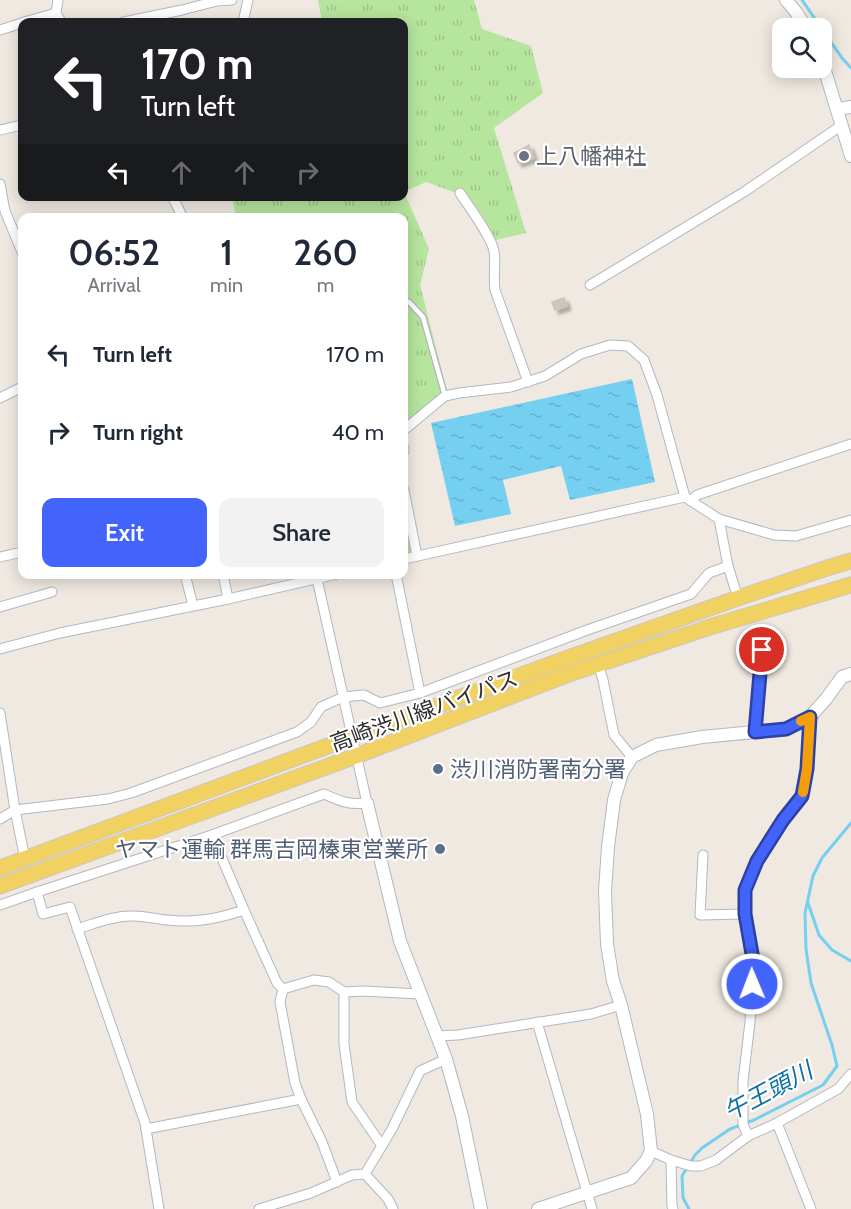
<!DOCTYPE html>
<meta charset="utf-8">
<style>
:root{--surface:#fff;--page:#f2f2f3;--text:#1f2937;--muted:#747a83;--accent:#4264fb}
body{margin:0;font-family:Cabin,"Noto Sans JP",sans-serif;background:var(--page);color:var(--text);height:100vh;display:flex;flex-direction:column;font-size:22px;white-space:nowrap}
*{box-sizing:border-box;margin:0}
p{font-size:20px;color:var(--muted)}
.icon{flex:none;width:33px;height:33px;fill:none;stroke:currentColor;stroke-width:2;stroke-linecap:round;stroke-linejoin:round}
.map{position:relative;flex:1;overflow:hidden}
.details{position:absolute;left:18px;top:213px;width:390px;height:366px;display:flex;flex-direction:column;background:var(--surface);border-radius:12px;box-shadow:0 3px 15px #0003}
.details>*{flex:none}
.guide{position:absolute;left:18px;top:18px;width:390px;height:183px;border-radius:12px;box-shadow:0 3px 15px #0003;background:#202124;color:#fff;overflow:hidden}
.buttons{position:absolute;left:772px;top:18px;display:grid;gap:12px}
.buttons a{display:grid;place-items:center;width:60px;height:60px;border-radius:12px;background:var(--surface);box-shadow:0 3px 15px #0003;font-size:30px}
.pin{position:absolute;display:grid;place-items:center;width:51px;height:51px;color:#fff;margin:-26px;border:3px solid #fff;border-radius:50%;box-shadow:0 2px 6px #0007}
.me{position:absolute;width:66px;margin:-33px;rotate:359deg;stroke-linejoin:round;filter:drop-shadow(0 0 4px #0008)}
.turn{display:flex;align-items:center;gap:21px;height:126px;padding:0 24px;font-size:27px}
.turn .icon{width:78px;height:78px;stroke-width:2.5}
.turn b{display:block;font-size:42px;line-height:51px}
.lanes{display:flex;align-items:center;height:57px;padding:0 24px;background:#0003;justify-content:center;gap:30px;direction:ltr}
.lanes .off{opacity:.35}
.eta{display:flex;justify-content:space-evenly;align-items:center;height:102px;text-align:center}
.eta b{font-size:36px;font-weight:600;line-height:42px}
.button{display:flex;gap:12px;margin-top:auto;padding:12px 24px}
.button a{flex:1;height:69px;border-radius:12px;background:var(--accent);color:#fff;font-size:24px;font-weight:600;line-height:69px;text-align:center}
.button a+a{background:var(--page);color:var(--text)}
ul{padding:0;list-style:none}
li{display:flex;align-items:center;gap:18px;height:78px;padding:0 24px}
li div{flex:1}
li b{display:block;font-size:22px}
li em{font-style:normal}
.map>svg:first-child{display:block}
.grass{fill:url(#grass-tufts)}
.water{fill:url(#water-ripples)}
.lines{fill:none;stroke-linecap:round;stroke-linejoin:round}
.stream{stroke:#75cff0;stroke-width:3}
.building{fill:#cbc7bf;stroke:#cbc5ba;stroke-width:1.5;filter:url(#shadow)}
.service-casing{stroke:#b4b7c1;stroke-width:7}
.minor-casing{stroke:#b4b7c1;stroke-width:11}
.tertiary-casing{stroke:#b4b7c1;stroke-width:14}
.primary-casing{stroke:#c9c9c9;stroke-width:17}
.service{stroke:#fff;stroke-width:4.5}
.minor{stroke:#fff;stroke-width:9}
.tertiary{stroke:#fff;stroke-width:12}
.primary{stroke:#f2d163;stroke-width:15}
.route-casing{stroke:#2b41a3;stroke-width:15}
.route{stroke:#4264fb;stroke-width:10}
.slow{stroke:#f59e0b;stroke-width:10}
.worship-dot{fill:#6b7280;stroke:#fff;stroke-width:2}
.service-dot{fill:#5c6f8a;stroke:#fff;stroke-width:2}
.labels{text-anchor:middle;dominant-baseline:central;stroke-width:4.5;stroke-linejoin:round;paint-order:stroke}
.worship-label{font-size:22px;fill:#5b616d;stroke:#fff;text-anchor:start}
.street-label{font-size:22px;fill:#2e2e2e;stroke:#fff}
.service-label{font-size:22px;fill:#4e5e75;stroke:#fff;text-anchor:start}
.water-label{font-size:24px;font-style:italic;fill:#0d6fa3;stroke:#fff}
</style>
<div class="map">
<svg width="851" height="1209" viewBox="0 0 851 1209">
<defs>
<pattern id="grass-tufts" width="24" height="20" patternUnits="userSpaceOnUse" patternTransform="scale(1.5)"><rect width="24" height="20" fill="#b6e59e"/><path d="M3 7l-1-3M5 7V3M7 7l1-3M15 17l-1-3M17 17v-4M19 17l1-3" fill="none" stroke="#9dc588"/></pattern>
<pattern id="water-ripples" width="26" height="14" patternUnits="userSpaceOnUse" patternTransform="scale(1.5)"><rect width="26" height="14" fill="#75cff0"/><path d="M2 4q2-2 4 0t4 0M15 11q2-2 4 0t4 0" fill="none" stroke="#66b2ce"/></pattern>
<filter id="shadow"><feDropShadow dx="4" dy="4" stdDeviation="1.5" flood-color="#0004"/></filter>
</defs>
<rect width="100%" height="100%" fill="#efe9e1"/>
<g class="grass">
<path d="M318 0H474L482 29 531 46 543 93 494 128 526 233 487 242 474 221 454 192 426 182 404 192 429 249 420 285 447 391 442 393 436 400 404 427V218L236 217 232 197 404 196V22H322Z"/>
<path d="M404 504 414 554 404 557Z"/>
</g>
<path class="water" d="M632 379 655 482 570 500 561 466 503 480 511 514 455 526 431 423Z"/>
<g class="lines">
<g class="stream">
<path d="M802 0 842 58 851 68"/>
<path d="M808 903 819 935 832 950 851 961"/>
<path d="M689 1209 683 1198 682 1176 695 1155 702 1148 730 1129 754 1120 823 1085 837 1066 832 1045 811 983 806 949 805 913 813 876 822 858 851 823"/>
</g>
</g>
<g class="building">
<path d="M529 145 534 158 518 163 514 153Z"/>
<path d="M564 298 567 306 555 310 552 302Z"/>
</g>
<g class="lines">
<g class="service-casing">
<path id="service" d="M409 302 423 317 445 396"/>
</g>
<g class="minor-casing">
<g id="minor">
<path d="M58 0 56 13 61 22"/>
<path d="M24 22 56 13"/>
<path d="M124 22 182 10 217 1 232 0"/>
<path d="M243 22 248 0"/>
<path d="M0 30 22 23"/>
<path d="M0 130 22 125"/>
<path d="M0 184 5 211 22 252"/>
<path d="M460 193C469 207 491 236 494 251 496 264 493 277 495 290L528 382"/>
<path d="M172 196 183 218"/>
<path d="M590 285 744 192 842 125"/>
<path d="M0 398 22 387"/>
<path d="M404 430 445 396 459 393 511 387 545 376 581 354 610 345 628 346 644 360 657 395 685 497"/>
<path d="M404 448V451"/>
<path d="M404 490 417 556"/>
<path d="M691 501 697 495 851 444"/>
<path d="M719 519 728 566 738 598"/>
<path d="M0 557 22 552"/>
<path d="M404 559 685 497 719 519 774 535 796 536 851 520"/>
<path d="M185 574 193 606"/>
<path d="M223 574 228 599"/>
<path d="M396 574 420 693"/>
<path d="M0 607 52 592"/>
<path d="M0 649 60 633 228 599 337 574"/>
<path d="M598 664 603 680 614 735 632 757"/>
<path d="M0 713 15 810 25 859"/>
<path d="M755 732 762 650"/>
<path d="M0 819 15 810 108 799 131 793 297 732 311 722 321 707 343 697 364 695 380 703 420 693 590 629 691 594 709 573 728 566"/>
<path d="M212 835 244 910 277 983 283 989 314 980 329 982 344 992 363 991 420 994"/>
<path d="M703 855 700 915 745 914"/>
<path d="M37 892 212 835 324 794C340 801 348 805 367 803L317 579"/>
<path d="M0 905 37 892 43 914 70 907 145 1123 159 1209"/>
<path d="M77 929C94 924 112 916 130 916 142 915 155 919 167 920 196 923 217 919 244 910"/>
<path d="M283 989 280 1002 295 1083 301 1099 322 1142 337 1182"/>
<path d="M344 992V1044L352 1102 382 1146"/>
<path d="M537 1022 592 1209"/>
<path d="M437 1036 458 1035 591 1014 621 1005"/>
<path d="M777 1123 811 1209"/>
<path d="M146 1129 301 1099"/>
<path d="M748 1136 743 1124V1081L750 1022 754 965 745 914V890L757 861 783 820 802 796 807 769 810 717"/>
<path d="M651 1151 671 1160 691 1166H701L716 1160 748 1136 777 1123 838 1089 851 1074"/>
<path d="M671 1160 672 1206 673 1209"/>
<path d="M365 1174 388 1199 393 1209"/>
<path d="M259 1209 311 1193 352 1175 365 1174 392 1129 420 1071 446 1059"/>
</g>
</g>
<g class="tertiary-casing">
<g id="tertiary">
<path d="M786 0 796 12 806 28"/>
<path d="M822 61 851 156"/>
<path d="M838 109 851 107"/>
<path d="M367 803 400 941 446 1059 462 1116 481 1209"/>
<path d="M538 1209 631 1178 646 1161 651 1151 647 1114 621 1005 613 981 607 944 605 891 608 847 614 800 622 773 632 757 656 745 702 737 786 729 810 717 826 699 842 677 851 674"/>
</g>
</g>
<g class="primary-casing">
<g id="primary">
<path d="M0 868 352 737 568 658 738 598 827 568 851 561"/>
<path d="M0 886 356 756 569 674 713 626 851 585"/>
</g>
</g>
<use href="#service" class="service"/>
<use href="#minor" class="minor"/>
<use href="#tertiary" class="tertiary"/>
<use href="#primary" class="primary"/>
</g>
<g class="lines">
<g class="route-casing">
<path id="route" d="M752 984 754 965 745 914V890L757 861 783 820 802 796 807 769 810 717 786 729 755 732 762 650"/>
</g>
<use href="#route" class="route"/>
<path class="slow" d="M801 721 810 717 807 769 803 792"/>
</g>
<circle class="worship-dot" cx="524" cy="156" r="6"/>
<g class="service-dot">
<circle cx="438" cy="769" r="6"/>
<circle cx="440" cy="849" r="6"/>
</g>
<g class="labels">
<g class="worship-label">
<text x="536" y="156">上八幡神社</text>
</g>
<g class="street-label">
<text transform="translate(424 711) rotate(-20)">高崎渋川線バイパス</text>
</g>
<g class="service-label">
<text x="450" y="769">渋川消防署南分署</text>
<text x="428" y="849" text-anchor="end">ヤマト運輸 群馬吉岡榛東営業所</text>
</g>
<g class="water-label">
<text transform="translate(768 1091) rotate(-28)">午王頭川</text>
</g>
</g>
</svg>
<div class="buttons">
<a><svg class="icon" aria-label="search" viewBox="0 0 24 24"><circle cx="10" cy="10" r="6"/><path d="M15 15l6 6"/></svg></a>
</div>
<div class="pin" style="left:762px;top:650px;background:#d93025"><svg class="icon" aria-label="arrive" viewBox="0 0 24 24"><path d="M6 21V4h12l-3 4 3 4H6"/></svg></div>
<svg class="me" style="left:752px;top:984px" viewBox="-20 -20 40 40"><circle r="17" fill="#4264fb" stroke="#fff" stroke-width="3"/><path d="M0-11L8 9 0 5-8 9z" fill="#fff"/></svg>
<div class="guide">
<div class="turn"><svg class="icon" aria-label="left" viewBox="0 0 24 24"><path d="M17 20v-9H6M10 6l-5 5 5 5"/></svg><div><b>170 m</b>Turn left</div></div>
<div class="lanes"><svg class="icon" aria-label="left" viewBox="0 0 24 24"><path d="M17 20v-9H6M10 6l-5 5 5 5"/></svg><svg class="icon off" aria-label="ahead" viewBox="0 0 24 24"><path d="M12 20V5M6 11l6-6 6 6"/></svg><svg class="icon off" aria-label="ahead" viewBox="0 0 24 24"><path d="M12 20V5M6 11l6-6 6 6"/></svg><svg class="icon off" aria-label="right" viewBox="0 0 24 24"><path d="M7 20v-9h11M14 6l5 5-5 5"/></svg></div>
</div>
<section class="details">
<div class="eta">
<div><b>06:52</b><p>Arrival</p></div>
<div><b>1</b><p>min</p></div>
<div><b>260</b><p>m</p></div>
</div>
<ul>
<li><svg class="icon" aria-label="left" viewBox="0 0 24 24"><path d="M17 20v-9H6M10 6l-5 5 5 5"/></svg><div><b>Turn left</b></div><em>170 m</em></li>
<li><svg class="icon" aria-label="right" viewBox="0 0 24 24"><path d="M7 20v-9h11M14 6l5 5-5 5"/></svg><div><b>Turn right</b></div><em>40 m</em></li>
</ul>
<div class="button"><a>Exit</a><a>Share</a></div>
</section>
</div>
